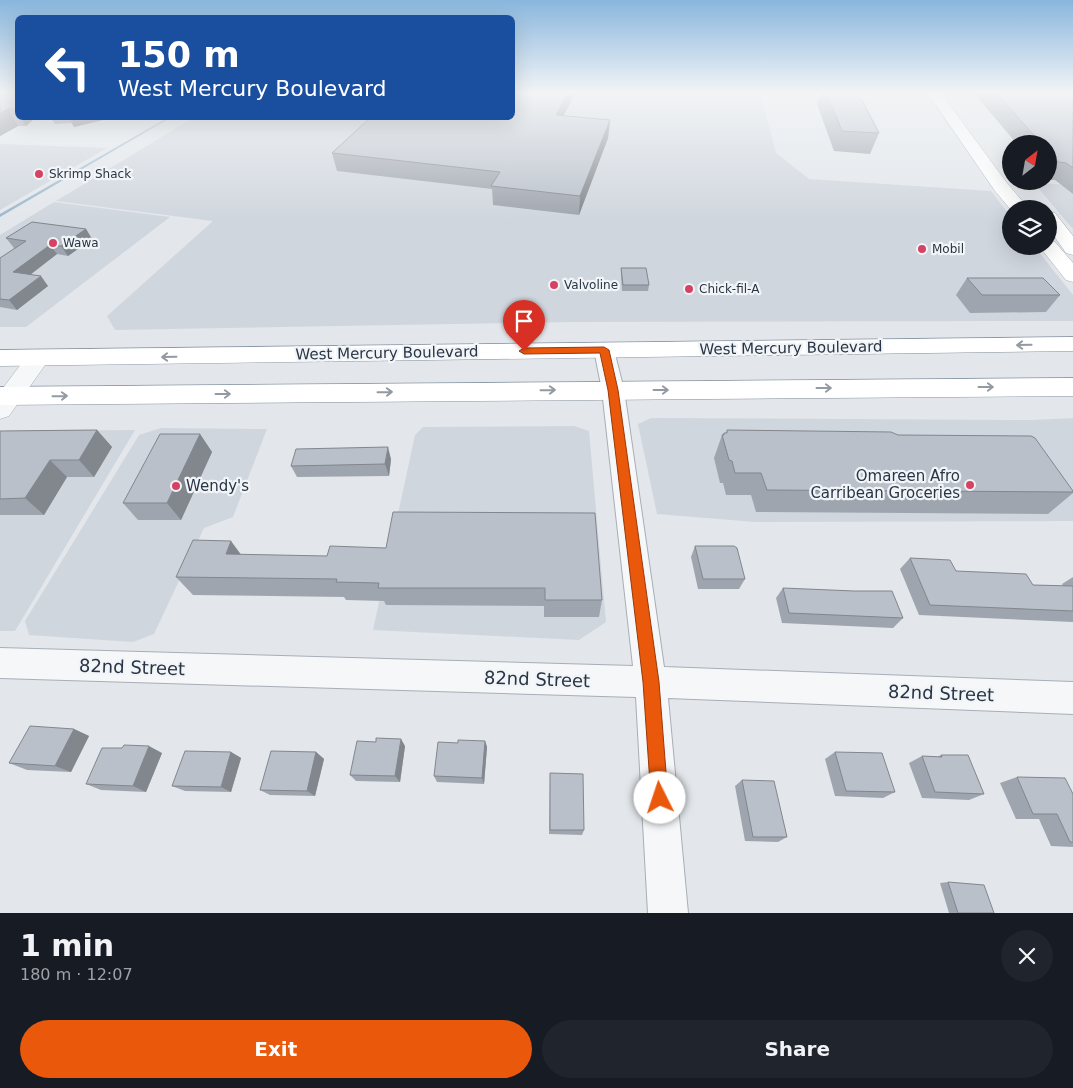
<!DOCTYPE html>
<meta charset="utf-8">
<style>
:root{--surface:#171b24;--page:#20242c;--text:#f1f3f6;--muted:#9ea1a6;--accent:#ea580c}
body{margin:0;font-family:"DejaVu Sans",sans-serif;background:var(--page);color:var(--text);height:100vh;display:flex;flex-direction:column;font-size:19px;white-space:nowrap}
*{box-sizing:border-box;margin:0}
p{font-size:16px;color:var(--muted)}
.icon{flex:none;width:28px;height:28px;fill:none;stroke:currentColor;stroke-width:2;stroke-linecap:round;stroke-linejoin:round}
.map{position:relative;height:913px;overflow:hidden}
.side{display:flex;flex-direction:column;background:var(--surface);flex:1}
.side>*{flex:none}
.banner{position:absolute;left:15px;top:15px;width:500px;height:105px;border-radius:8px;box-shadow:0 5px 20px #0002;background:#1a4fa0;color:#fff;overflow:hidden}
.needle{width:32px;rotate:31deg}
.controls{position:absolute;left:1002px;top:135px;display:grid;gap:10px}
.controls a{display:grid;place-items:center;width:55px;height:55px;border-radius:50%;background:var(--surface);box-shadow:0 5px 20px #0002;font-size:25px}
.pin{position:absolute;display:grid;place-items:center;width:42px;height:42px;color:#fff;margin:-51px -21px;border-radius:50% 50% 50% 0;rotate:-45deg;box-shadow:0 0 5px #0007}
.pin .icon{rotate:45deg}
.me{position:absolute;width:55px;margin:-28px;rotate:356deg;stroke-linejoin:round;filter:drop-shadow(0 0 4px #0008)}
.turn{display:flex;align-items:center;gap:18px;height:105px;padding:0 20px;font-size:22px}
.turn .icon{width:65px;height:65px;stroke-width:2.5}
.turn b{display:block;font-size:35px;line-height:42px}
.round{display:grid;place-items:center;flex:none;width:52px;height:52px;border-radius:26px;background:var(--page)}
.headline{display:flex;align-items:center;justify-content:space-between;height:85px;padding:0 20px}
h1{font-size:30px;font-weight:800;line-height:38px}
.primary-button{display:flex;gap:10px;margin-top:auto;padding:10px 20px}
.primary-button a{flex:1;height:58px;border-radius:30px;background:var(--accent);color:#fff;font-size:20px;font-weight:800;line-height:58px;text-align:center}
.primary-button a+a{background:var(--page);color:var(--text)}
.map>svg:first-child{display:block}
.built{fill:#d0d6de}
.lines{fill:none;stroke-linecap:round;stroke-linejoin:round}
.stream{fill:#9cb8cd;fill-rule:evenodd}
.minor-casing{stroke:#a7aeb6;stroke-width:2}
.tertiary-casing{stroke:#a7aeb6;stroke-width:1}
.secondary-casing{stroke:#a7aeb6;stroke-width:1}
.trunk-casing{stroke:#8995a3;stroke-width:1}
.minor{fill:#f6f7f9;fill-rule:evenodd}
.tertiary{fill:#f6f7f9;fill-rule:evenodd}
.secondary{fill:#fff;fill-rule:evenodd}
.trunk{fill:#fff;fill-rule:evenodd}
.wall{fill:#9fa5ae}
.shaded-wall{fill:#82868d}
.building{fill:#b9c0ca;stroke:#82868d}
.oneway{stroke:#949aa2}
.route{fill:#ea580c;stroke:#983908}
.poi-dot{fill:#d64264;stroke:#f2f5f8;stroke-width:2}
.labels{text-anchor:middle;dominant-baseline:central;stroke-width:4.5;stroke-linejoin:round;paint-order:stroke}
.far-poi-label{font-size:12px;fill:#293545;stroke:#f2f5f8;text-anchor:start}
.street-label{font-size:15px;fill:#293545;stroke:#f2f5f8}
.poi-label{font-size:15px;fill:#293545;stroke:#f2f5f8;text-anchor:end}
.near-street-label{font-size:18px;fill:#293545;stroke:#f2f5f8}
</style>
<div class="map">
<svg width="1073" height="913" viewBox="0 0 1073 913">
<rect width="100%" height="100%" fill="#e3e7eb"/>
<g class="built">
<path d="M513 92H760L776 153 809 179 991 191 1011 217V246H1034L1073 295V321L573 322 115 330 107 316 213 221 56 201 193 118H512Z"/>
<path d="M0 144 107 148 0 210Z"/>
<path d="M1034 183 1073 185V229Z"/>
<path d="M54 202 170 217 26 327H0V235Z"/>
<path d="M651 418 1032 420 1073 418V521L755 522 657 514 638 424Z"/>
<path d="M574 426 589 431 606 622 579 640 373 630 415 435 423 427Z"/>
<path d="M161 428 267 429 233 517 204 528 154 634 133 642 29 635 25 621 139 435Z"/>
<path d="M135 430 15 631H0V452L31 431Z"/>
</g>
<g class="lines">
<path class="stream" d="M167 118H170L0 217V214Z"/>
<g class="minor-casing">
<path id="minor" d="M604 343 611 345 614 350 624 390 664 667 1073 682V714L668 698 688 913H648L636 697 0 678V648L633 666 602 390 594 350 597 345Z"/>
</g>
<g class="tertiary-casing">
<path id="tertiary" d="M38 350 46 352 50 358 9 416 0 419V392L30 352Z"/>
</g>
<g class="secondary-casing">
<g id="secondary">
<path d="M927 92H940L1007 183 1029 209 1011 210 995 191Z"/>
<path d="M1049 212 1055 213 1073 236V255L1066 253 1049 229Z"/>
<path d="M1049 240 1055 242 1073 263V282L1066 280 1039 246H1049Z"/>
</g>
</g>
<g class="trunk-casing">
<g id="trunk">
<path d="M1073 337V351L0 366V350Z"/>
<path d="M1073 378V396L0 405V387Z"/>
</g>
</g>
<use href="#minor" class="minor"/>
<use href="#tertiary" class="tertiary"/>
<use href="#secondary" class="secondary"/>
<use href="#trunk" class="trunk"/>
</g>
<g class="wall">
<path d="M0 92H18V118H35L26 126H18L0 136Z"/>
<path d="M821 92H855L879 133 870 154 834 151 817 104Z"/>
<path d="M973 92H1073V194L1055 180H1049V144H1017Z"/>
<path d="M564 116 610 120 608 138 579 215 493 205 492 189 337 171 332 153Z"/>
<path d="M51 118H111L74 127 72 123 55 124Z"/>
<path d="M86 229 92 239 68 256 57 254 30 274 48 286 17 310 0 307V258L15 248H14L6 238Z"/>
<path d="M621 268 649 285 648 291H622L621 274Z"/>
<path d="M967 278 1060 295 1046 312 970 313 956 295Z"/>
<path d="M97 430 112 447 94 477H67L44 515H0V431Z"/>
<path d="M727 430 898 435 1073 491V493L1048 514 756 512 751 495H726L723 483H720L714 458 722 435 724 433H726Z"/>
<path d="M200 434 212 452 181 520H138L123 503Z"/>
<path d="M391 459 389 476 297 477 291 466Z"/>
<path d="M330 546 602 600 599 617H544V606L386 605 384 601 346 600 344 597 193 595 176 577 327 556Z"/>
<path d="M695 546 745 579 739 589H698L691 557Z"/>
<path d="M910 558 956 571 1033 585 1063 586 1062 584 1073 577V622L919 615 900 569Z"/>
<path d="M783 588 903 618 893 628 782 623 776 598Z"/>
<path d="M74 729 89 736 71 772 27 770 9 763Z"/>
<path d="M485 741 487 747 484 784 437 782 434 776 458 743Z"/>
<path d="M376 742 405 746 400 782 356 781 350 775Z"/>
<path d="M231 752 241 758 231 792 185 791 172 786Z"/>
<path d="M316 752 324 759 315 796 270 795 260 790Z"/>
<path d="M835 752 895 792 883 798 835 796 825 759Z"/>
<path d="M162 753 146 792 101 790 86 784Z"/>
<path d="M941 755 984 794 969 800 922 798 909 763 922 756 937 757Z"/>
<path d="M550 773 584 830 582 835 549 834Z"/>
<path d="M1017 777 1073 794V847L1051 846 1039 819H1016L1000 783Z"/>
<path d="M742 780 787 837 778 842 745 841 735 786Z"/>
<path d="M948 882 994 913H949L940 883Z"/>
</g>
<g class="shaded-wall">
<path d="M568 92H576L555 132 556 115Z"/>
<path d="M8 109 18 126 0 136V113Z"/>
<path d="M21 118H35L26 126Z"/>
<path d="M69 118H111L74 127Z"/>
<path d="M610 120 608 138 579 215 580 196Z"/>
<path d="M86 229 92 239 68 256 61 246Z"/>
<path d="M50 245 57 254 21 282 13 272Z"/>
<path d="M41 276 48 286 17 310 9 300Z"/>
<path d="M97 430 112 447 94 477 79 460Z"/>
<path d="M200 434 212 452 181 520 167 503Z"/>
<path d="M388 447 391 459 389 476 385 464Z"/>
<path d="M50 460 67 477 44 515 25 498Z"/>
<path d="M231 541 245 560 226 554Z"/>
<path d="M74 729 89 736 71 772 55 766Z"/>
<path d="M401 739 405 746 400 782 395 776Z"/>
<path d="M485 741 487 747 484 784 482 778Z"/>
<path d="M149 746 162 753 146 792 133 786Z"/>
<path d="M231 752 241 758 231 792 221 787Z"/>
<path d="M316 752 324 759 315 796 307 791Z"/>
</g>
<g class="building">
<path d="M9 92H18V107L16 109H8L0 113V95H9Z"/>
<path d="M512 92H568L556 115 610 120 580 196 491 186 500 172 332 153 370 118H512Z"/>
<path d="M826 92H855L858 98H861L879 133 842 131Z"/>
<path d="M995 92H1073V168L1066 163 1059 162 1049 151V144H1042Z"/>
<path d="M32 222 86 229 61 246 50 245 13 272 41 276 9 300 0 299V258L26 241 6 238Z"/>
<path d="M621 268H646L649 285H623Z"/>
<path d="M967 278H1043L1060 295H982Z"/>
<path d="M97 430 79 460H50L25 498 0 499V431Z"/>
<path d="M727 430 891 432 898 435 1031 436 1035 438 1073 491V492L767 490 761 473H735L732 461 729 460 722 435H724V433H727Z"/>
<path d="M160 434H200L167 503H123Z"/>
<path d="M388 447 385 464 291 466 296 449Z"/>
<path d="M393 512 595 513 602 600H545V588H378L379 583 336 582 337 579 176 577 193 540 231 541 226 554 327 556 330 546 386 548Z"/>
<path d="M695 546H734L737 548 745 579H703Z"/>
<path d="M910 558 950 560 956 571 1026 574 1033 585 1073 586V611L930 605Z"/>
<path d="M783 588 854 591H892L903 618 789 613Z"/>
<path d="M30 726 74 729 55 766 9 763Z"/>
<path d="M376 738 401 739 395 776 350 775 357 741 376 742Z"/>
<path d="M458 740 485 741 482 778 434 776 438 742 458 743Z"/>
<path d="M124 745 149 746 133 786 86 784 102 748H122Z"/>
<path d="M185 751 231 752 221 787 172 786Z"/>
<path d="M271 751 316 752 307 791 260 790Z"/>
<path d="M835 752 882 753 895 792 846 791Z"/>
<path d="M941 755H968L984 794 935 792 922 756 942 757Z"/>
<path d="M550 773 583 774 584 830H550Z"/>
<path d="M1017 777 1065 778 1073 794V842H1070L1057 814H1033Z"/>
<path d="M742 780 774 781 787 837H753Z"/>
<path d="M948 882 984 885 994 913H958Z"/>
</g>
<defs><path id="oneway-shaft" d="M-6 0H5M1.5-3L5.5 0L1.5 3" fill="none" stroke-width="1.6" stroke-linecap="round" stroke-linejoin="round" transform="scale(1.25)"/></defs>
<g class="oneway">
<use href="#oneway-shaft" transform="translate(1024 345) rotate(179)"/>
<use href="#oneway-shaft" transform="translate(169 357) rotate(179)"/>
<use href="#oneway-shaft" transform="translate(986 387)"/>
<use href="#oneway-shaft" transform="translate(824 388)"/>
<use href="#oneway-shaft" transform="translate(548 390) rotate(-1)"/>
<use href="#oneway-shaft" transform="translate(661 390)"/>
<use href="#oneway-shaft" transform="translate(385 392) rotate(-1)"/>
<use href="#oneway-shaft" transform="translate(223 394)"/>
<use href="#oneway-shaft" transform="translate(60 396) rotate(-1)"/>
</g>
<linearGradient id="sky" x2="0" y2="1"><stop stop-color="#89b6dd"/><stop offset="0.42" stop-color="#f2f4f6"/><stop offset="1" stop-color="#f2f4f6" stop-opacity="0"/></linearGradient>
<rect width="1073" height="220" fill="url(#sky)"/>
<path class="route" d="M604 347 609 350 618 390 659 682 668 798 666 804 660 806 654 804 651 798 643 682 608 390 600 353 524 354 519 351 524 348Z"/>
<g class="poi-dot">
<circle cx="39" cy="174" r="5"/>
<circle cx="53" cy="243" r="5"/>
<circle cx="922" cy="249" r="5"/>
<circle cx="554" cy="285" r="5"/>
<circle cx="689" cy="289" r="5"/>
<circle cx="970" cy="485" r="5"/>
<circle cx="176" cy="486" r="5"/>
</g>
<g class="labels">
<g class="far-poi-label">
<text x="49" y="174">Skrimp Shack</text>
<text x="63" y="243">Wawa</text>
<text x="932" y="249">Mobil</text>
<text x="564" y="285">Valvoline</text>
<text x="699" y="289">Chick-fil-A</text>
</g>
<g class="street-label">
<text transform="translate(791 348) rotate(-1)">West Mercury Boulevard</text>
<text transform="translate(387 353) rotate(-1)">West Mercury Boulevard</text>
</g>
<g class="poi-label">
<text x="960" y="476">Omareen Afro<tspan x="960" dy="17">Carribean Groceries</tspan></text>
<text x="186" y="486" text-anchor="start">Wendy's</text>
</g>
<g class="near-street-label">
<text transform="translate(132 667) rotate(2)">82nd Street</text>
<text transform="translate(537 679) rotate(2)">82nd Street</text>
<text transform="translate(941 693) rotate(2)">82nd Street</text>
</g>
</g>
</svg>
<div class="controls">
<a><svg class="needle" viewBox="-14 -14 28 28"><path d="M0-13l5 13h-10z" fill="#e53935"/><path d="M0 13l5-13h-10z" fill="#9ea1a6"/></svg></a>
<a><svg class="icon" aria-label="layers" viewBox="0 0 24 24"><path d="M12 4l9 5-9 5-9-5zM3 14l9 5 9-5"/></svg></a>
</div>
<div class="pin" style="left:524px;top:351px;background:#d93025"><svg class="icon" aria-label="arrive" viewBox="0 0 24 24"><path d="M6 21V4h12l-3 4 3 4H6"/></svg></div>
<svg class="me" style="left:660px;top:798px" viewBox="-20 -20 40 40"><circle r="19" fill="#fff"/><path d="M0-13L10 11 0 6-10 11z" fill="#ea580c"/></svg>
<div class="banner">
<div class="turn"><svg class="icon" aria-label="left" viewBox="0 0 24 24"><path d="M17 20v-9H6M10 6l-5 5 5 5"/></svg><div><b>150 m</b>West Mercury Boulevard</div></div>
</div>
</div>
<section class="side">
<div class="headline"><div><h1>1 min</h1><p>180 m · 12:07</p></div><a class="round"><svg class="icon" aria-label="close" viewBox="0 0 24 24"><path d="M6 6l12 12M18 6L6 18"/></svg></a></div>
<div class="primary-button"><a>Exit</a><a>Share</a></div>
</section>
